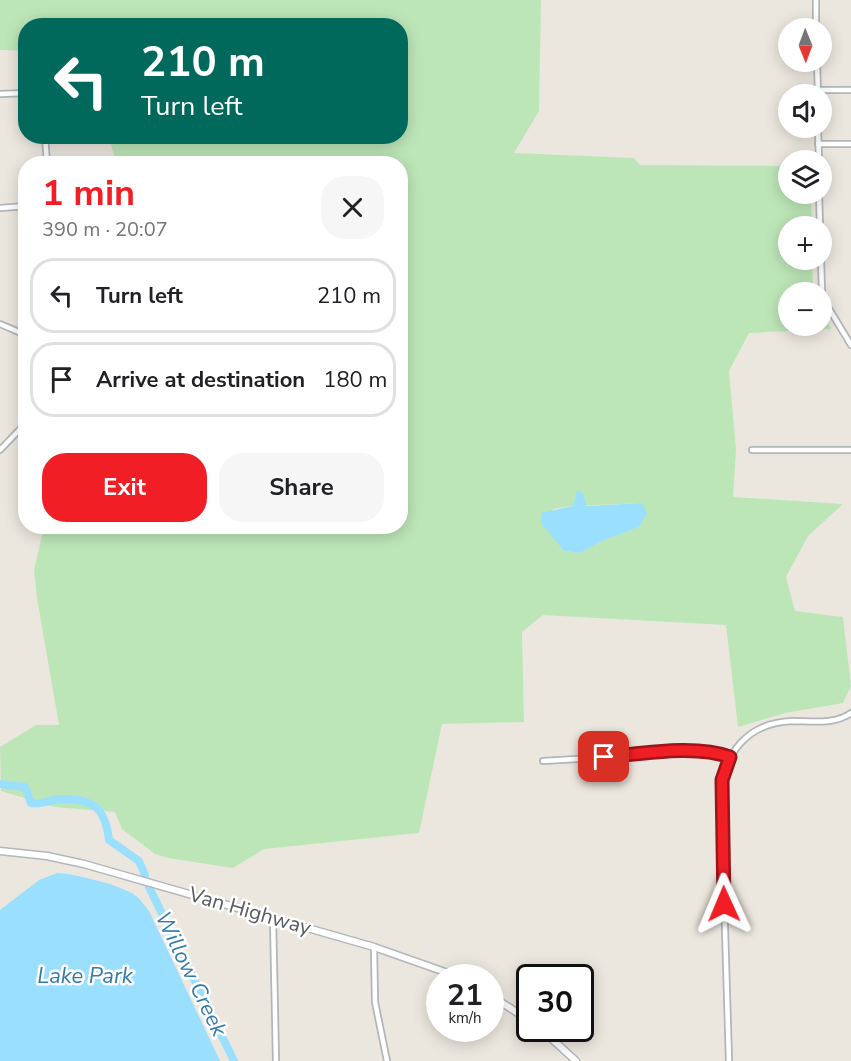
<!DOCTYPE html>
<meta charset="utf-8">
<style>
:root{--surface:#fff;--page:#f6f6f6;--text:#202124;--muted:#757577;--line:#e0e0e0;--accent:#f11e26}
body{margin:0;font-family:"Nunito Sans",sans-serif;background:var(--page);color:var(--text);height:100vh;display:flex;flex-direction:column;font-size:22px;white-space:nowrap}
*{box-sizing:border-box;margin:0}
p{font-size:20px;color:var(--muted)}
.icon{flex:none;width:33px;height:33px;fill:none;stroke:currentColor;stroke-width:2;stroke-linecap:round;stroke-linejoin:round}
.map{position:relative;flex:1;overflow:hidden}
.drawer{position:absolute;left:18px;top:156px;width:390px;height:378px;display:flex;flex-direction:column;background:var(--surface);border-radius:24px;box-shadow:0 3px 15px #0003}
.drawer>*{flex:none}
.banner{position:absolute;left:18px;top:18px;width:390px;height:126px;border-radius:24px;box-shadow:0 3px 15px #0003;background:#00695c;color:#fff;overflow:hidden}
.needle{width:39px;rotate:179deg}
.fabs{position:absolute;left:778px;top:18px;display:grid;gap:12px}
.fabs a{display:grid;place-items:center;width:54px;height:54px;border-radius:50%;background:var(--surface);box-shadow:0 3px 15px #0003;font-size:30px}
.speed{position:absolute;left:426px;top:964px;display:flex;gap:12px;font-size:30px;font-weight:700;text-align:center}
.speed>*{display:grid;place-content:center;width:78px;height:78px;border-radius:50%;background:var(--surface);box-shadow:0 3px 15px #0003;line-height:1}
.speed small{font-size:15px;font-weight:400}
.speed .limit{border:3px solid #111;border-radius:9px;background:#fff;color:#111}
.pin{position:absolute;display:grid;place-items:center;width:51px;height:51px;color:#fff;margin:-26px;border-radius:12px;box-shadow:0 3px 9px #0006}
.me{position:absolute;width:66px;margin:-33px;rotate:359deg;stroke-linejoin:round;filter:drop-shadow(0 0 4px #0008)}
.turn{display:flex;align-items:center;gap:21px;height:126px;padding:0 24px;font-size:27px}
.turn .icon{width:78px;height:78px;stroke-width:2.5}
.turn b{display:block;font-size:42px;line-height:51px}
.round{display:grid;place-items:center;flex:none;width:63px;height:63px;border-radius:24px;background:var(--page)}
.summary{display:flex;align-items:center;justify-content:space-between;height:102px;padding:0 24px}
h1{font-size:36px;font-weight:700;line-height:45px;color:var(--accent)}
.primary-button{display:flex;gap:12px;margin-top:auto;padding:12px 24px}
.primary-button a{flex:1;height:69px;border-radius:24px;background:var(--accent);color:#fff;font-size:24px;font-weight:700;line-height:69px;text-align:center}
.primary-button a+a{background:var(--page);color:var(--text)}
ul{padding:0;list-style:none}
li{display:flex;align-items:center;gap:18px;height:75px;margin:0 12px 9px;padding:0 12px;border:3px solid var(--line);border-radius:24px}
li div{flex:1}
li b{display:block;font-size:22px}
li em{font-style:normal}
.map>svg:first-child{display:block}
.green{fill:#bde6b8;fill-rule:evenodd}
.water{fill:#9bdfff}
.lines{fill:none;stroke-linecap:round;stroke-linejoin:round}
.river{stroke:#9bdfff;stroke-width:8}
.street-casing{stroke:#b1b6ba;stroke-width:8}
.secondary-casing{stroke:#b2b7bd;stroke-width:9}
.street{stroke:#fff;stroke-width:4.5}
.secondary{stroke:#fff;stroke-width:6}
.route-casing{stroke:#9d1419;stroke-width:15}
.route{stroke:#f11e26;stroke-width:10}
.labels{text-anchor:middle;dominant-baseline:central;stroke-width:5;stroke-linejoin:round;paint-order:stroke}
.street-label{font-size:21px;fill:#575c60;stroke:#fff}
.water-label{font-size:22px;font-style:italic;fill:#337bac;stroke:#fff}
</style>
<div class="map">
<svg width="851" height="1061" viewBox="0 0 851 1061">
<rect width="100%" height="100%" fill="#ece7de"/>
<path class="green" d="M0 0H541L539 111 514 153 634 158 640 165 789 166V194H811L812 226H789V260H812L813 292H789V326H822V313L831 329 749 333 729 371 736 450 733 497 843 504 808 536 786 577 795 611 843 617 851 686 843 703 785 713 738 727 726 625 543 615 522 632 524 722 442 724 419 833 264 849 233 868 168 858 155 854 122 829 115 812 54 807 1 791 0 747 36 725H59L37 598 34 570 44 527 400 526V164L116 163 109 137 400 136V26H26L25 51 0 50ZM642 503 638 527 604 540 580 553 564 551 551 532 553 509 573 506Z"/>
<g class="water">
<path d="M577 490 583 493 586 506 642 503 647 513 639 527 604 540 580 553 564 551 541 523V513L573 506Z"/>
<path d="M57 873C72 873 125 886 136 896 141 900 145 906 149 911L220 1061H0V910L39 880Z"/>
</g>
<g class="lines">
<g class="river">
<path d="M0 784 25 787 31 803C41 805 50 800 59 799 92 798 105 806 109 840L139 861 145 875"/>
<path d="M149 887 234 1061"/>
</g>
<g class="street-casing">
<g id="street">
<path d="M816 0V28"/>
<path d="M817 62 818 94"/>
<path d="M818 90H851"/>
<path d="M0 94 26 93"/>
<path d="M818 128 819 160"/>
<path d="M45 136 47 164"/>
<path d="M818 144H851"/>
<path d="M819 194 820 226"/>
<path d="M0 208 26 206"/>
<path d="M821 260 822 292"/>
<path d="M822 293 825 302 851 345"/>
<path d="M0 324 26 335"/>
<path d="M0 450 26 423"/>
<path d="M752 450H851"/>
<path d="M543 761 694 752 719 753 730 757"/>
<path d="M273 918 276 1061"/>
<path d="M374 947 375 1002 387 1061"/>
<path d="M729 1061 721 797C723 753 747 723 792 721 812 721 834 725 851 713"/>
</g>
</g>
<g class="secondary-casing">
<g id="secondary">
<path d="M0 851 47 856 84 864 374 947 462 978"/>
<path d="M490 995 530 1021"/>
<path d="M541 1029 576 1061"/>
</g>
</g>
<use href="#street" class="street"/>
<use href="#secondary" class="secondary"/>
</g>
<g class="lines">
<g class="route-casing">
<path id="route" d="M604 757C641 754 695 744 730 757L722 780 724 904"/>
</g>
<use href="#route" class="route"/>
</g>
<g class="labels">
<g class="street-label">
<text transform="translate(250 911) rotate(16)">Van Highway</text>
</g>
<g class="water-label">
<text transform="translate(191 974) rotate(64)">Willow Creek</text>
<text x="85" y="976">Lake Park</text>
</g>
</g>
</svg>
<div class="fabs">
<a><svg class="needle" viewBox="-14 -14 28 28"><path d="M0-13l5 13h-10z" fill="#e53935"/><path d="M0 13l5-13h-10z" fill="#757577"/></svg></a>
<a><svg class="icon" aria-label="sound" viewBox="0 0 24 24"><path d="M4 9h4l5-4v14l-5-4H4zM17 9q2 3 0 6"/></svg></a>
<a><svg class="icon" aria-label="layers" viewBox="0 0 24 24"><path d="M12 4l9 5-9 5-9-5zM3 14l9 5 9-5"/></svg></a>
<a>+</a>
<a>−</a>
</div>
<div class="speed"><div>21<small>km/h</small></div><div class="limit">30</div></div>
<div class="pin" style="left:604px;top:757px;background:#d93025"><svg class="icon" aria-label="arrive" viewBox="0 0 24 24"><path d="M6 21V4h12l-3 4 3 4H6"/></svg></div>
<svg class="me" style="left:724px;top:904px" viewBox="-20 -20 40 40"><path d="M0-17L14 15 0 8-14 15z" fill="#f11e26" stroke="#fff" stroke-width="4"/></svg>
<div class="banner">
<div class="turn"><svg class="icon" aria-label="left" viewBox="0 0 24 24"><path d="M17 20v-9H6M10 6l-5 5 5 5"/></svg><div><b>210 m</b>Turn left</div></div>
</div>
<section class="drawer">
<div class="summary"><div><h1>1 min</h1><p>390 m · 20:07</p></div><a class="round"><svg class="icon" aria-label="close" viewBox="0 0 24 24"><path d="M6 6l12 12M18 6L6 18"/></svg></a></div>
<ul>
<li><svg class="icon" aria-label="left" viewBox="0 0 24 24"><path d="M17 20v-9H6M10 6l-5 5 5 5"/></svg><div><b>Turn left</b></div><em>210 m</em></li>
<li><svg class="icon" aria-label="arrive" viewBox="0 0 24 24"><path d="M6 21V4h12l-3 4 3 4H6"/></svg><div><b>Arrive at destination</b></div><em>180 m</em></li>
</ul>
<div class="primary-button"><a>Exit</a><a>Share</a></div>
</section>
</div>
